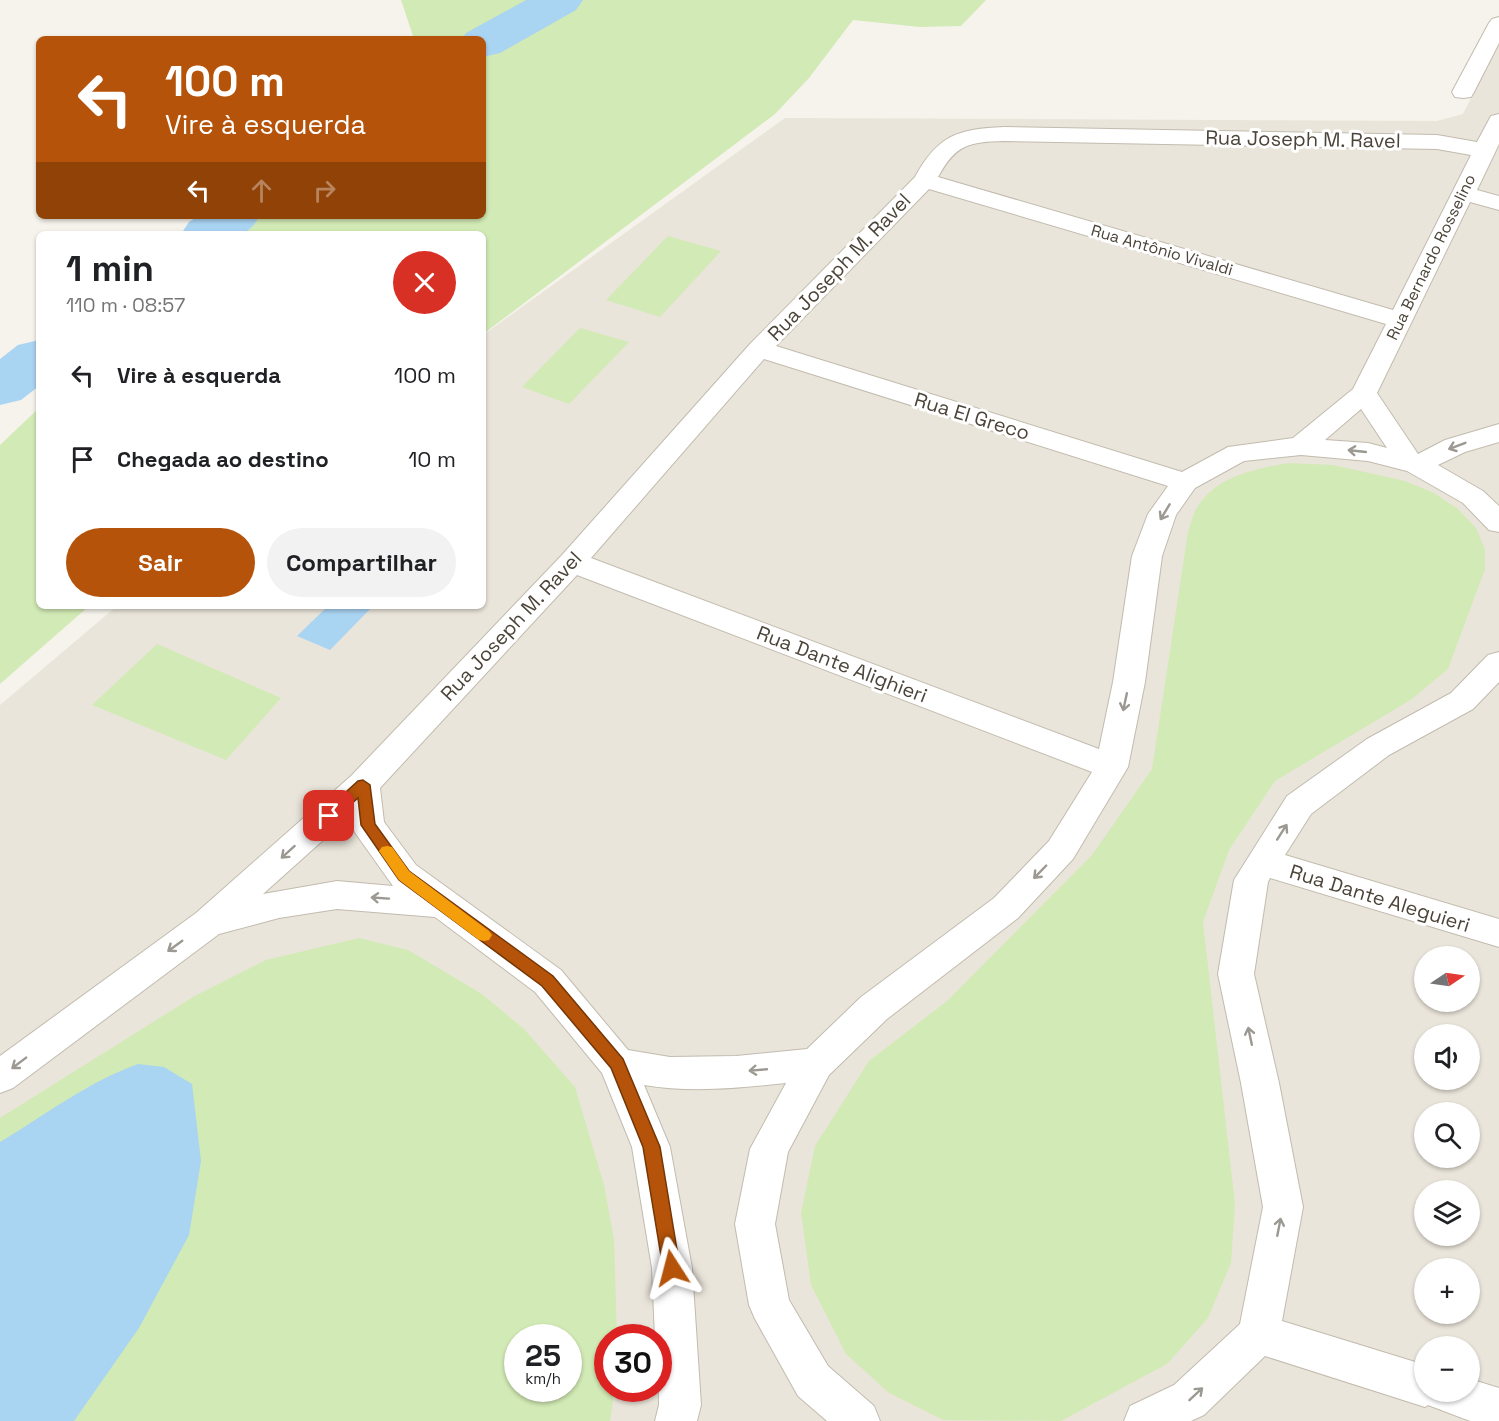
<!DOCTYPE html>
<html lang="pt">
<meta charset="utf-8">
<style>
:root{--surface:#fff;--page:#f2f2f2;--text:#202124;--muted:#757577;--accent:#b45309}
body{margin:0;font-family:"Space Grotesk",sans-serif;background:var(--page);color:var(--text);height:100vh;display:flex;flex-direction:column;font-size:22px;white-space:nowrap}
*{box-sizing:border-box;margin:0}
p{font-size:20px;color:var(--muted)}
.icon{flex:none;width:33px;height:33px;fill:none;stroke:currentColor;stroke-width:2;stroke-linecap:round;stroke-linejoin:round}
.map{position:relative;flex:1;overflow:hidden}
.drawer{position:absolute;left:36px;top:231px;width:450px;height:378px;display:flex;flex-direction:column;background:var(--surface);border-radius:9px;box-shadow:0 2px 4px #0004}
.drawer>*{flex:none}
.banner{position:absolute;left:36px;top:36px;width:450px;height:183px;border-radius:9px;box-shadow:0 2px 4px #0004;background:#b45309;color:#fff;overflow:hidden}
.needle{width:39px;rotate:77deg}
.buttons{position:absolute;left:1414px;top:946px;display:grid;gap:12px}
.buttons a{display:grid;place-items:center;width:66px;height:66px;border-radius:50%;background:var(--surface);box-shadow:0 2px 4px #0004;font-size:30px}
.speed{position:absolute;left:504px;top:1324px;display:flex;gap:12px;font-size:30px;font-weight:700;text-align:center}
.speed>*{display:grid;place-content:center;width:78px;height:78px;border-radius:50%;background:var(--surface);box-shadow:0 2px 4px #0004;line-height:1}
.speed small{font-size:15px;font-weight:400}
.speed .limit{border:9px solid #d22;background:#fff;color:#111}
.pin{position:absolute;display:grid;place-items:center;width:51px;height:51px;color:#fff;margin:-26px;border-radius:12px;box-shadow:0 3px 9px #0006}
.me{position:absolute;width:66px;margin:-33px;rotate:351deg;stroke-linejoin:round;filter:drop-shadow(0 0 4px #0008)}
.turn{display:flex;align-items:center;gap:21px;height:126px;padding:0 30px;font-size:27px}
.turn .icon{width:78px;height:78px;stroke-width:2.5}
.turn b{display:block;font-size:42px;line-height:51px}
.lanes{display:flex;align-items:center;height:57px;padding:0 30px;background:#0003;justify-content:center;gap:30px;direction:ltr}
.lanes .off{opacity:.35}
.round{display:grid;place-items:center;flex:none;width:63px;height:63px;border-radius:32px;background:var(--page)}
.headline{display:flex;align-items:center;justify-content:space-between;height:102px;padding:0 30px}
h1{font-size:36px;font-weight:600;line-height:45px}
.cta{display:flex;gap:12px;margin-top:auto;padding:12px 30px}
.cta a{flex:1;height:69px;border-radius:36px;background:var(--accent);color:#fff;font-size:24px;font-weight:600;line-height:69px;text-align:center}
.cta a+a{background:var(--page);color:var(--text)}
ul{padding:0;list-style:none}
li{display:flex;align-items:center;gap:18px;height:84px;padding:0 30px}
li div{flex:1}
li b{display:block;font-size:22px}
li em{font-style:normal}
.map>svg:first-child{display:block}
.residential{fill:#eae5da;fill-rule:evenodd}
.green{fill:#d2eab5;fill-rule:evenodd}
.water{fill:#a9d4f2}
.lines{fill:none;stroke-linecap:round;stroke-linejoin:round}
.river{fill:#a9d4f2;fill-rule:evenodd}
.minor-casing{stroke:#c2bbae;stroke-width:2}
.minor{fill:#fff;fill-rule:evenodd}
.oneway{stroke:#9c9892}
.route{fill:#b45309;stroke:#753606;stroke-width:1.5}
.slow{fill:#f59e0b}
.labels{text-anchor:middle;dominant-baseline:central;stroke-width:6;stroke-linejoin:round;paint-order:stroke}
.far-street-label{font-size:16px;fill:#4b4439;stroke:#fff}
.street-label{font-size:20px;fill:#4b4439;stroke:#fff}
</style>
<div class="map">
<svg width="1499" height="1421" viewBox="0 0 1499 1421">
<rect width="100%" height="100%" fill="#f6f3ec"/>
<path class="residential" d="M1499 43V1421H0V705L117 606H483V335L785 118 1437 121 1463 114ZM1425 957H1470V1002H1425ZM1425 1035H1470V1080H1425ZM1425 1113H1470V1158H1425ZM1425 1191H1470V1236H1425ZM1425 1269H1470V1314H1425ZM518 1338H568V1389H518ZM608 1338H658V1389H608ZM1425 1347H1470V1392H1425Z"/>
<g class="green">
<path d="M401 0H986L961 26 920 27 853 20 809 78 775 114 483 334V234H209L202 216H483V39H414Z"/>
<path d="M668 236 721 251 660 317 606 300Z"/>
<path d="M580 328 629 342 569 404 522 387Z"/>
<path d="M39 408V606H89L0 684V445Z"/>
<path d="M1288 463 1333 465 1405 481 1434 493 1458 509 1476 528 1485 549V569L1448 669 1412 699 1275 781 1229 850 1203 922 1235 1204 1231 1263 1208 1318 1167 1364 1061 1421 943 1420 889 1393 846 1354 811 1285 801 1213 815 1146 869 1061 947 1001 1092 855 1152 769 1188 532C1191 524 1193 513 1198 506 1217 476 1256 469 1288 463Z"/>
<path d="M157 644 281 698 226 760 92 705Z"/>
<path d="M359 938 408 950 482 994 524 1029 575 1087 604 1185 614 1239 617 1338H608V1389H615L610 1421H0V1118L193 997 266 960ZM518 1338H568V1389H518Z"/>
</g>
<g class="water">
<path d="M328 606H373L330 650 297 636Z"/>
<path d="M138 1064 164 1067 192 1084 201 1161 189 1235 139 1328 74 1421H0V1142C47 1114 86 1083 138 1064Z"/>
</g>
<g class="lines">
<g class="river">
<path d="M526 0H583L576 10 500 53 483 57V39H462L466 33Z"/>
<path d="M198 216H260L252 227 243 234H181L189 222Z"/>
<path d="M39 340V386L21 400 0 405V359L18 345Z"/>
</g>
<g class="minor-casing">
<g id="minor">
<path d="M1499 17V43L1474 92 1471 97 1463 98 1455 97 1452 92 1489 23 1492 19Z"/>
<path d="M1499 114V144L1477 190 1499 196V210L1470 202 1377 393 1418 454 1445 440 1499 424V442L1465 452 1438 465 1483 491 1499 506V532L1489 530 1463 503 1407 471 1368 461 1301 455 1244 461 1195 488 1176 515 1162 556 1145 682 1128 767 1073 859 1018 918 887 1019 829 1075 788 1152 775 1224 789 1300 828 1366 874 1406 880 1421H827L798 1396 755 1319 749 1305 735 1224 750 1149 786 1083C739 1088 691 1093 644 1085L670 1147 692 1268 701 1405 697 1421H655L659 1405 658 1338H655L652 1268 632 1147 602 1073 535 992 435 917 337 909 279 918 219 934 13 1088 0 1093V1056L196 913 351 776 562 555 750 344 915 177C938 135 958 129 1004 127L1437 135 1477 142 1491 116ZM1004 141 1437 149 1471 155 1393 310 938 177C956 144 969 142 1004 141ZM929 189 1386 324 1353 389 1293 438 1228 447 1182 472 776 346ZM764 359 1168 486 1148 514 1132 556 1113 682 1099 749 591 558ZM1361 409 1387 448 1368 443 1325 440ZM577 575 1092 772 1049 841 994 898 861 997 807 1049 736 1056 670 1057 628 1050 561 970 416 865 384 822 380 788ZM350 816 351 825 356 834 393 886 337 881 263 894Z"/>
<path d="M1499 652V682L1473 709 1389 755 1311 814 1285 855 1499 919V947L1270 878 1268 882 1254 974 1279 1083 1303 1207 1282 1321 1425 1365V1392H1470V1379L1499 1388V1421H1470L1428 1405 1425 1407 1265 1356 1204 1415 1191 1421H1124L1130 1406 1174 1385 1240 1324 1263 1207 1241 1083 1218 974 1234 880 1287 796 1367 739 1451 693 1488 655Z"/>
</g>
</g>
<use href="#minor" class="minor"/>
</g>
<defs><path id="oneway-shaft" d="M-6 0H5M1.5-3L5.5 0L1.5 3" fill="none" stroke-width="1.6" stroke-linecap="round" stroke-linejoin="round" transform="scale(1.5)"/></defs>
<g class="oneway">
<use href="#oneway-shaft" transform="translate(1457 446) rotate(159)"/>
<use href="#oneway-shaft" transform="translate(1357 451) rotate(-174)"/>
<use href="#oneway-shaft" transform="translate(1165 512) rotate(121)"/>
<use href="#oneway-shaft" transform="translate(1125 702) rotate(102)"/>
<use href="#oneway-shaft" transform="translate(1282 832) rotate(-57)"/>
<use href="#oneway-shaft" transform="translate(288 852) rotate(138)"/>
<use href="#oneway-shaft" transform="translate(1040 872) rotate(134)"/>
<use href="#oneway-shaft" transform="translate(380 898) rotate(-176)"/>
<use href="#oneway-shaft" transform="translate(175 946) rotate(144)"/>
<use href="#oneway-shaft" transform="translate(1250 1036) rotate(-102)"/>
<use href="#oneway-shaft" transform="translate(19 1063) rotate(143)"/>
<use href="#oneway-shaft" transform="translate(758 1070) rotate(175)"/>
<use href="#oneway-shaft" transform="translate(1279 1227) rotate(-79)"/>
<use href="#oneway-shaft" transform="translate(1196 1394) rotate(-43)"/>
</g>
<path class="route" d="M363 780 370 785 375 824 409 871 553 976 623 1059 660 1147 680 1268 678 1274 672 1276 665 1274 663 1268 643 1147 611 1068 542 986 399 880 361 825 358 798 334 819H324L321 816 324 812 358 781Z"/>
<path class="slow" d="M387 846 392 847 409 871 489 931 492 935 489 940 484 941 479 940 399 880 379 851 382 847Z"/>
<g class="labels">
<g class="far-street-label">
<text transform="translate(1162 250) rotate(16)">Rua Antônio Vivaldi</text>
<text transform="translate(1431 257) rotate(-64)">Rua Bernardo Rosselino</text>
</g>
<g class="street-label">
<text transform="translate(1303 139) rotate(1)">Rua Joseph M. Ravel</text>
<text transform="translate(839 267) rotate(-46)">Rua Joseph M. Ravel</text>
<text transform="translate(972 416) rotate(17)">Rua El Greco</text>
<text transform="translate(511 626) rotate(-47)">Rua Joseph M. Ravel</text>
<text transform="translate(842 664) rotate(21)">Rua Dante Alighieri</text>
<text transform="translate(1380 898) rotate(17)">Rua Dante Aleguieri</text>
</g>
</g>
</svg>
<div class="buttons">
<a><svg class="needle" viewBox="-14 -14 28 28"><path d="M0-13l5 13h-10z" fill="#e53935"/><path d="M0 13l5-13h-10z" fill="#757577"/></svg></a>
<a><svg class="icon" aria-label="sound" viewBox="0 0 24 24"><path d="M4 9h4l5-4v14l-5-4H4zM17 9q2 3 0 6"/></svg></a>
<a><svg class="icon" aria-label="search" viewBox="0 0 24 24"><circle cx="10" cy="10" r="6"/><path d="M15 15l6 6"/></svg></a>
<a><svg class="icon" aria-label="layers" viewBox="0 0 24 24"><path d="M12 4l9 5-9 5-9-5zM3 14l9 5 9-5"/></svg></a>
<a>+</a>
<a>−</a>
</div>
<div class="speed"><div>25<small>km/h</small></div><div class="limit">30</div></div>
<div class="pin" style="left:329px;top:816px;background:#d93025"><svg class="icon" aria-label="arrive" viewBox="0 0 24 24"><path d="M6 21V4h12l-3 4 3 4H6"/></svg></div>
<svg class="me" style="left:672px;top:1268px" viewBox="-20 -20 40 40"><path d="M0-17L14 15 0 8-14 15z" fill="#b45309" stroke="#fff" stroke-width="4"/></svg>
<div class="banner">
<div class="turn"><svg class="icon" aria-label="left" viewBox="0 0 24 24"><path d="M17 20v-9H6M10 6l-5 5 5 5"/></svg><div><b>100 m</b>Vire à esquerda</div></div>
<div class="lanes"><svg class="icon" aria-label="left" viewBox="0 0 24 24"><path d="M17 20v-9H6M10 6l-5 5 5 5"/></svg><svg class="icon off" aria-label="ahead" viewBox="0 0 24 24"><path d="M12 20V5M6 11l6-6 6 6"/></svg><svg class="icon off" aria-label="right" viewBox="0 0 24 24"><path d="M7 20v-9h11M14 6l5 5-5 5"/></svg></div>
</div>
<section class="drawer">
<div class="headline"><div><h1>1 min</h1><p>110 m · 08:57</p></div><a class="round" style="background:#d93025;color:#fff"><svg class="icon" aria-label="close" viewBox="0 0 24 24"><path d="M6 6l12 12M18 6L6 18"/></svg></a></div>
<ul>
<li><svg class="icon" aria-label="left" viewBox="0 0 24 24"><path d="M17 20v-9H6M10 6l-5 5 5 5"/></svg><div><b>Vire à esquerda</b></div><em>100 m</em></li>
<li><svg class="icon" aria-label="arrive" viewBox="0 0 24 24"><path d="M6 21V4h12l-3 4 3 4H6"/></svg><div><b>Chegada ao destino</b></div><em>10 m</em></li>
</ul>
<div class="cta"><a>Sair</a><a>Compartilhar</a></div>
</section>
</div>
